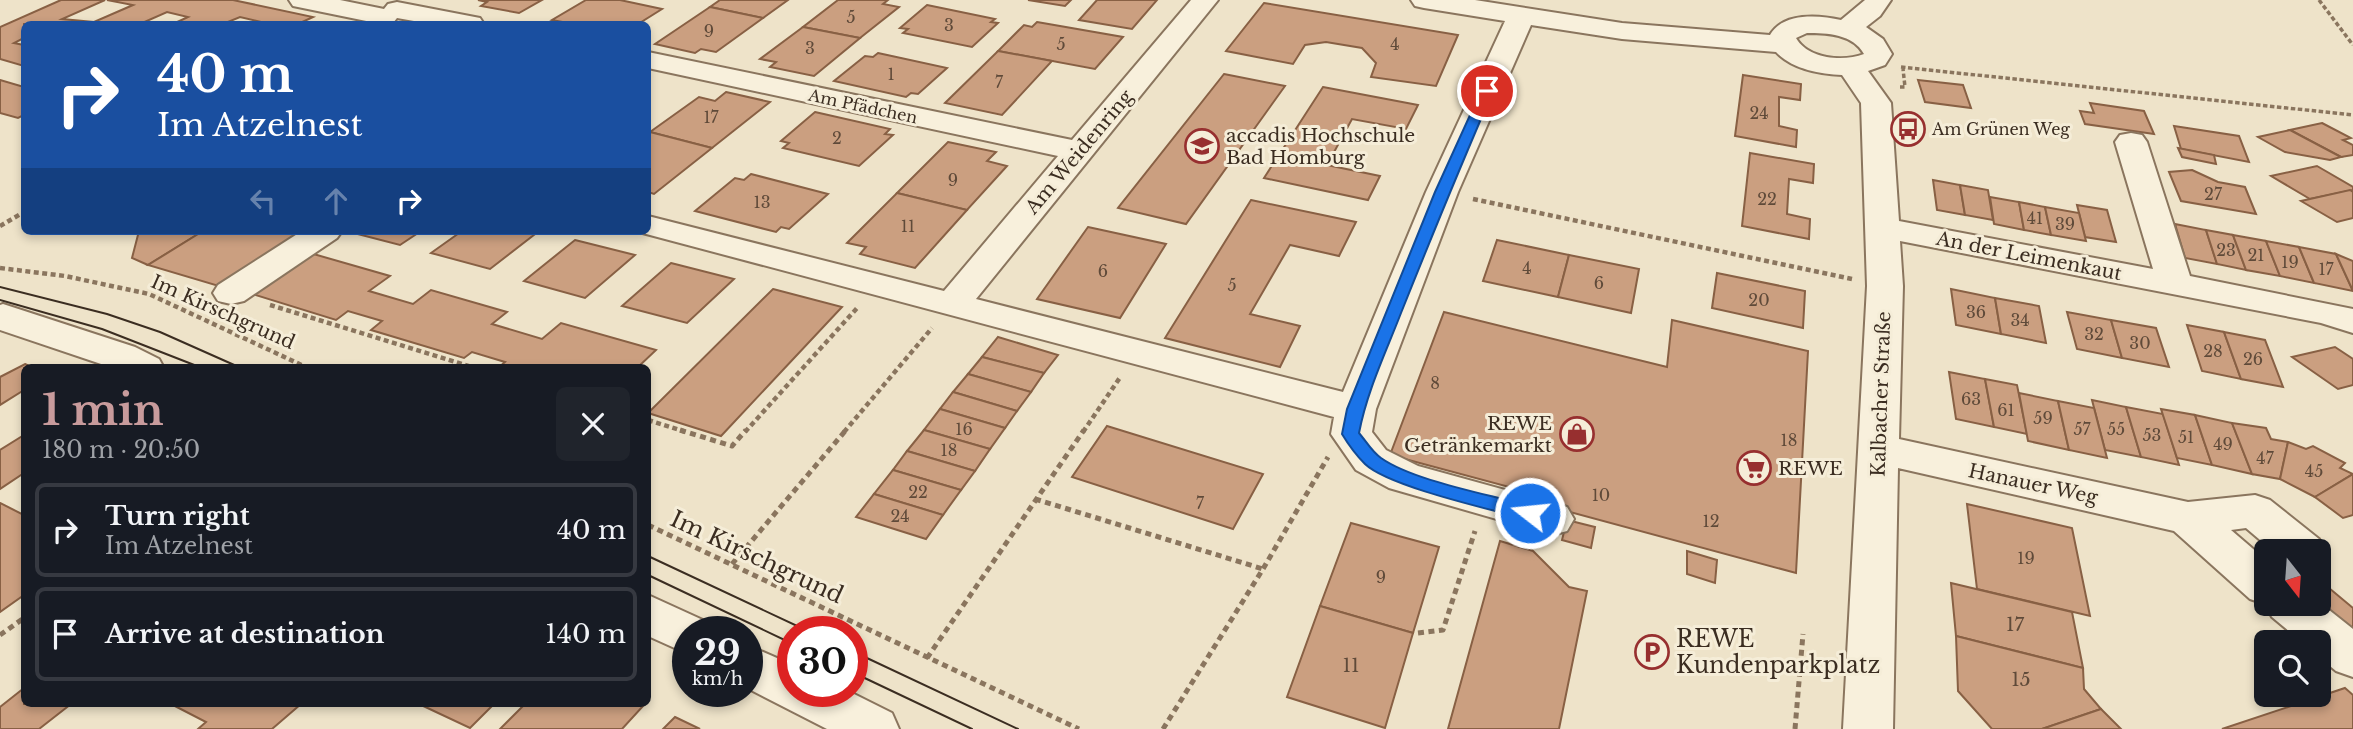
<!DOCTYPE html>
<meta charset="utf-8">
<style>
:root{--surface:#171b24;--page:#20242c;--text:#f1f3f6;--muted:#9ea1a6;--line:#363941;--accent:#c89b9c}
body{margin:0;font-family:"Libre Baskerville",serif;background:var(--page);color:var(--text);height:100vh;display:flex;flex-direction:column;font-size:26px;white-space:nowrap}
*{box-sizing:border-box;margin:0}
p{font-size:23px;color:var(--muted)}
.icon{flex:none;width:38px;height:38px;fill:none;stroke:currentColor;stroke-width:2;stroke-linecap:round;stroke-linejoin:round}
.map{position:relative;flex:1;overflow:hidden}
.sheet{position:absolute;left:21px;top:364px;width:630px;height:343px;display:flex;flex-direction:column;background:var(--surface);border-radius:10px;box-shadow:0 4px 10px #0003}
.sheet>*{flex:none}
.top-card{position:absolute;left:21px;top:21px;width:630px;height:214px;border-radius:10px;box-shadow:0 4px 10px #0003;background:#1a4fa0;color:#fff;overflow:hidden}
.needle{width:46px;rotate:163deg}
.fabs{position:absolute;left:2254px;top:539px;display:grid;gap:14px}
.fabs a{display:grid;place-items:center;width:77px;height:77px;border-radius:10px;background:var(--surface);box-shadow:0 4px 10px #0003;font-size:35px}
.speed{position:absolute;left:672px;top:616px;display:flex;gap:14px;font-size:35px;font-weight:700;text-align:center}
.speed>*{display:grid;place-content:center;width:91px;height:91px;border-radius:50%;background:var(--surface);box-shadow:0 4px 10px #0003;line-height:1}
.speed small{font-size:18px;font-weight:400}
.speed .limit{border:10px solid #d22;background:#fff;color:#111}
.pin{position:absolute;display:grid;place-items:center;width:60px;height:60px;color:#fff;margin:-30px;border:4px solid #fff;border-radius:50%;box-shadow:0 2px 7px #0007}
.me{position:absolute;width:77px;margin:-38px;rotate:286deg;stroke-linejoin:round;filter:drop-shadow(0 0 5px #0008)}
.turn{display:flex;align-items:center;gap:24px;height:147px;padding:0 21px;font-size:32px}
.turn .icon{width:91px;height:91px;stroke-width:2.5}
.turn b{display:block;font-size:49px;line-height:60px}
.lanes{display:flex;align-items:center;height:66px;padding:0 21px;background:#0003;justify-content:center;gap:35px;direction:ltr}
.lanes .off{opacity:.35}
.round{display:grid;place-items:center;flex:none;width:74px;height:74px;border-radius:10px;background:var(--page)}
.overview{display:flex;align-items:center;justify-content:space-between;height:119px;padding:0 21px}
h1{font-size:42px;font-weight:700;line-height:52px;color:var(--accent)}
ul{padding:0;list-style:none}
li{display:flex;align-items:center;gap:21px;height:94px;margin:0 14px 10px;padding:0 7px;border:4px solid var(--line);border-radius:10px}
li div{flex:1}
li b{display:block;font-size:26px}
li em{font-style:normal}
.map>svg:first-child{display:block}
.building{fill:#cb9f80;stroke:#886044;stroke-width:2}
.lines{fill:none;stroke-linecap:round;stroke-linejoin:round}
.minor-casing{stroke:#8a755e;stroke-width:4}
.path-far2{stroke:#8a755e;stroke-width:3.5;stroke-dasharray:4.5 2.5;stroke-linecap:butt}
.path-far1{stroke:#8a755e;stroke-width:4.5;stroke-dasharray:5 3.5;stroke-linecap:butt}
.path{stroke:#8a755e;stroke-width:5;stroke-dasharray:6 4.5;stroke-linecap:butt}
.minor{fill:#f8f0dc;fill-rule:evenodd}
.tram{stroke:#3b2d21;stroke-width:2}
.route{fill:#1a73e8;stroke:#114b97;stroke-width:2}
.labels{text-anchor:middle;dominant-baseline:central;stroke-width:6;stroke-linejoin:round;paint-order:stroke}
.number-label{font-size:16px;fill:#5f4a39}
.far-street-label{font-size:16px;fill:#3b2d21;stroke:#f5edd8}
.far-poi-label{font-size:16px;fill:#3b2d21;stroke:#f5edd8;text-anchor:start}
.poi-label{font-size:19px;fill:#3b2d21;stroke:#f5edd8;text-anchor:start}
.street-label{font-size:19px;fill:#3b2d21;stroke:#f5edd8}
.near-number-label{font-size:19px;fill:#5f4a39}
.near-street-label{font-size:23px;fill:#3b2d21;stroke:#f5edd8}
.near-poi-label{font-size:23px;fill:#3b2d21;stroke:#f5edd8;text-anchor:start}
</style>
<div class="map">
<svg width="2353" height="729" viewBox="0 0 2353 729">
<rect width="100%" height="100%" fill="#eee3c9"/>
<g class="building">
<path d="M61 0H105L62 19 94 22 133 5 107 0H233L313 17 298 24H256L261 22 240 17 223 24H173L188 17 167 12 140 24H24V38L14 43 24 45V66L0 59V27Z"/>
<path d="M478 0H542L519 13 481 6 487 2Z"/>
<path d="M586 0H620L662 9 638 24H573L552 20Z"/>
<path d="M720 0H788L763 18 710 7Z"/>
<path d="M838 0H888L883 4 899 7 860 38 803 27Z"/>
<path d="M1028 0H1071L1065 6Z"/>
<path d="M1097 0H1157L1132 29 1079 20Z"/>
<path d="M1264 3 1458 35 1436 86 1371 77 1376 63 1362 48 1326 42 1305 45 1293 64 1226 51Z"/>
<path d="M927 5 995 19 991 22 998 23 972 47 903 33 908 29 900 28Z"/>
<path d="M710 7 763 18 716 52 701 49 695 53 655 44Z"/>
<path d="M1037 22 1123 37 1095 69 998 51 1024 25 1032 27Z"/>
<path d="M803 27 860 38 814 76 770 67 776 62 760 59Z"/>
<path d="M998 51 1052 61 1002 115 945 103Z"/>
<path d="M878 53 947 68 918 94 911 93 906 97 834 81 865 56 873 57Z"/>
<path d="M1224 74 1285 86 1186 224 1118 208Z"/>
<path d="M1743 75 1801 84 1800 100 1779 97V126L1797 130 1796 147 1735 136Z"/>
<path d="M0 80 24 87V115L18 118 0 113Z"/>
<path d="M1918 80 1963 85 1971 108 1925 102Z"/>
<path d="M1323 87 1418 105 1406 129 1352 119 1327 165 1380 176 1368 200 1264 178Z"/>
<path d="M726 92 770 102 712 148 650 132 699 97 715 101Z"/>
<path d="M2090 103 2144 111 2154 134 2085 124 2080 111 2094 113Z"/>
<path d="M815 112 890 129 885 134 893 135 859 166 783 148 789 143 781 141Z"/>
<path d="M2322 123 2351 138 2343 140 2353 145V155L2341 157 2290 130Z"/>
<path d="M2174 126 2239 136 2249 162 2181 149Z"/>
<path d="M2290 130 2341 157 2330 160 2285 152 2258 137Z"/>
<path d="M650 132 712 148 654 194 648 192V134Z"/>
<path d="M948 142 996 152 987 161 1007 166 967 210 897 193Z"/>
<path d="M2178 148 2214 155 2216 164 2182 157Z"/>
<path d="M1750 153 1814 164 1813 183 1789 179 1787 214 1810 219 1809 239 1742 226Z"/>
<path d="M2317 166 2353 187V190L2310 199 2271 176Z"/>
<path d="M2192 170 2218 182 2245 187 2256 214 2181 201 2169 172Z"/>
<path d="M751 174 828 194 789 229 781 227 776 232 695 211 735 178 744 180Z"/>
<path d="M1933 180 1960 185 1965 215 1937 210Z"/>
<path d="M1960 185 1988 190 1993 220 1965 215Z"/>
<path d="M2350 190 2353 192V218L2337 222 2301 201Z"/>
<path d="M897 193 967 210 915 268 860 254 866 247 847 243Z"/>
<path d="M1990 197 2019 202 2024 230 1994 224Z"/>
<path d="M1251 200 1356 222 1339 256 1290 245 1250 314 1300 326 1280 367 1165 338Z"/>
<path d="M2019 202 2045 207 2051 235 2024 230Z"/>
<path d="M2077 205 2107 210 2116 242 2085 237Z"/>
<path d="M2045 207 2079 213 2086 241 2051 235Z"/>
<path d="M2175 224 2206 230 2217 264 2185 258Z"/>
<path d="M1088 227 1166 244 1120 318 1037 299Z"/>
<path d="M2206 230 2233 235 2246 270 2217 264Z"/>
<path d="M139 231H203L148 265 132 258Z"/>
<path d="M203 231H307L222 287 148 265Z"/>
<path d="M346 231H421L400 245Z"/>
<path d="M462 231H539L490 269 431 253Z"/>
<path d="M2233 235 2266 241 2280 276 2246 270Z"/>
<path d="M575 240 635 255 585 298 524 281Z"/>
<path d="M1497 240 1569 255 1558 297 1483 281Z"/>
<path d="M2266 241 2299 247 2314 283 2280 276Z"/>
<path d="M2299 247 2336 254 2353 291 2314 283Z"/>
<path d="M310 253 390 276 369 291 413 304 431 290 507 312 492 324 542 339 561 323 656 350 637 368H498L505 362 472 352 464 358 371 330 382 321 348 311 336 320 249 293Z"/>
<path d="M2336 254 2353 261V291Z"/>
<path d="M1569 255 1639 269 1631 313 1558 297Z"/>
<path d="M671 263 734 279 687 323 622 306Z"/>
<path d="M1717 273 1805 291 1803 328 1712 308Z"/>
<path d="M773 289 842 307 721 436 648 413Z"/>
<path d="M1951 289 1995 298 2001 334 1956 325Z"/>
<path d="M1995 298 2039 306 2046 343 2001 334Z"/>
<path d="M1444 312 1667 367 1672 320 1808 351 1796 573 1533 502 1535 494 1390 455Z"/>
<path d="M2067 312 2111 320 2122 358 2077 349Z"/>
<path d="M2111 320 2156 328 2169 367 2122 358Z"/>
<path d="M2187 325 2224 332 2241 379 2202 371Z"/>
<path d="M2224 332 2265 340 2283 387 2241 379Z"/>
<path d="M998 337 1058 355 1044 373 982 357Z"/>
<path d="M2335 347 2353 359V385L2338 389 2292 357Z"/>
<path d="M982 357 1044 373 1031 392 968 374Z"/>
<path d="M25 364 33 368H24V390L0 405V377Z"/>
<path d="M1949 372 1985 379 1994 427 1956 419Z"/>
<path d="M968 374 1031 392 1017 411 953 392Z"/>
<path d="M1985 379 2017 385 2027 434 1994 427Z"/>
<path d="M953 392 1017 411 1005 428 940 409Z"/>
<path d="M2019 393 2058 401 2069 450 2028 441Z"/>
<path d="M2092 400 2126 407 2141 457 2105 450Z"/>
<path d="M2058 401 2094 408 2107 458 2069 450Z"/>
<path d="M2126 407 2163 414 2179 465 2141 457Z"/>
<path d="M940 409 1005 428 990 449 924 430Z"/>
<path d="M2161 409 2195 415 2212 465 2177 458Z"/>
<path d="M2195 415 2232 423 2252 474 2212 465Z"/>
<path d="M2232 423 2266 428 2271 439 2288 442 2280 479 2252 474Z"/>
<path d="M1107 426 1263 474 1233 529 1072 477Z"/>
<path d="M924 430 990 449 975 471 907 451Z"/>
<path d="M24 435V473L0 489V450Z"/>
<path d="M2288 442 2306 449 2313 446 2345 463 2340 468 2353 474 2315 497 2280 479Z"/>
<path d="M907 451 975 471 961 490 893 470Z"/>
<path d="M893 470 961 490 943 515 874 494Z"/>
<path d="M2353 474V515L2343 518 2315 497Z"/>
<path d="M874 494 943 515 926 539 856 517Z"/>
<path d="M0 503 24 515V595L0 612Z"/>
<path d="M1967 504 2072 528 2090 616 1977 589Z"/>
<path d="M1567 520 1595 527 1591 548 1562 540Z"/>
<path d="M1351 523 1439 547 1413 633 1320 606Z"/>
<path d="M1500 541 1533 551 1569 587 1587 591 1559 729H1448Z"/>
<path d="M1687 551 1717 560 1715 583 1687 574Z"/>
<path d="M1951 583 2072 612 2083 668 1956 636Z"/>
<path d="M2323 583 2353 608V637L2319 604V584Z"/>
<path d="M1320 606 1413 633 1385 728 1287 697Z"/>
<path d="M1956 636 2083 668 2084 689 2101 709 2042 729H1992L1958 691Z"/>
<path d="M24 688V704H71L39 729H0V707Z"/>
<path d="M2345 688 2353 695V729H2222Z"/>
<path d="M171 704H301L272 729H198L206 722Z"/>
<path d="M419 704H494L470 728Z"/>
<path d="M525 704H641L644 705 622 729H500Z"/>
<path d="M2101 709 2121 729H2042Z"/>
<path d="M675 717 700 729H663Z"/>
</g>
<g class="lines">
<g class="minor-casing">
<g id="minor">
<path d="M289 0H340L384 9 388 4 397 2 480 18 484 24H431L397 18 393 23 381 24 293 6Z"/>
<path d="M1191 0H1218L976 299 1343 392 1426 192 1505 21 1424 8 1415 6 1411 0H1475L1622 23 1770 35C1783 12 1819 15 1841 20L1865 0H1891L1880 16 1866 27 1883 39 1892 54 1885 65 1868 71 1891 103 1899 221 2153 269 2115 142 2120 135 2131 133 2142 135 2147 142 2190 276 2353 309V333L2321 323 1900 241 1903 286 1899 439 2188 502 2255 495 2270 500 2319 539 2325 551 2319 563V551H2273L2246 528 2231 530 2266 560V604L2319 602 2353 629V677L2336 671 2319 657V642H2302L2272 617 2265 604 2250 599 2174 531 1898 468 1893 729H1843L1867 286 1861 103 1842 75C1819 74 1792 69 1776 52L1622 39 1531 25 1458 192 1376 409 1372 432 1386 450 1418 466 1567 507 1574 519 1567 531 1552 535 1389 488 1356 470 1331 434 1334 417 635 231H648V216L944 291 1058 156 648 68V52L1072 140ZM1807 33C1827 33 1853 34 1864 54 1843 62 1808 59 1796 38Z"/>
<path d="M302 231H342L337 238 244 301 231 304 218 301 213 293 218 285Z"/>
<path d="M3 304 135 347 159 359 164 368H113L0 330V305Z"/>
<path d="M648 595 705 621 710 632H688V654L648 636Z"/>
<path d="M747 645 793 665V691H848L892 713 899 729H827L747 688Z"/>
</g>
</g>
<g class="path-far2">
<path d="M2319 0 2353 45"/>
<path d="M1901 67 2353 115"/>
<path d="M1900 87H1905L1903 69"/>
</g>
<g class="path-far1">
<path d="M1473 199 1852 279"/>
<path d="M0 226 24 212"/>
<path d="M0 268 65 276 149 294 308 368"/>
<path d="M270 305 475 368"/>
<path d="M648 420 686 432"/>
<path d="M745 432 858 307"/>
<path d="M844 432 932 328"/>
<path d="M1083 432 1121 376"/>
</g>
<g class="path">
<path d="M680 430 732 446 746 430"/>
<path d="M1035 499 1263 569"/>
<path d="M648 525 1079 729"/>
<path d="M732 564 846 430"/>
<path d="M1418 633 1443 630 1475 531"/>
<path d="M0 635 24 618"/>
<path d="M927 658 1084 430"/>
<path d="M1163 729 1263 569 1328 457"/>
<path d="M1795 729 1803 634"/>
</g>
<use href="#minor" class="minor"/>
<g class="tram">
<path d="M0 287 107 314 160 332 241 368"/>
<path d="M0 300 102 329 202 368"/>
<path d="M648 556 810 632"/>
<path d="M648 575 793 644"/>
<path d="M852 651 1018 729"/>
<path d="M852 672 972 729"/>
</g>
</g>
<path class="route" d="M1487 88 1493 91C1461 165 1431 238 1401 313 1386 352 1367 391 1359 433 1366 441 1372 452 1381 458 1415 482 1494 495 1536 508L1539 513 1536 518 1530 520C1494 510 1389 487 1365 464 1357 456 1348 444 1342 434L1347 409 1435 192 1481 91Z"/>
<defs>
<g id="bus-ring" transform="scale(1.75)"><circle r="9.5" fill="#f5edd8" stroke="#972f2f" stroke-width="1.5"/><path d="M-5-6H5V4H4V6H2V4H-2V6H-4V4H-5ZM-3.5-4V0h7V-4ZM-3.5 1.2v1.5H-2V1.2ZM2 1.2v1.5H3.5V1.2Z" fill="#972f2f"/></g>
<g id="university-ring" transform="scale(1.75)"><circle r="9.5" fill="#f5edd8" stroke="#972f2f" stroke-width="1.5"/><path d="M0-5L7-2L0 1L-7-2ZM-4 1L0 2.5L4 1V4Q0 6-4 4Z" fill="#972f2f"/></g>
<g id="shop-ring" transform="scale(1.75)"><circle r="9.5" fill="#f5edd8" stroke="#972f2f" stroke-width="1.5"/><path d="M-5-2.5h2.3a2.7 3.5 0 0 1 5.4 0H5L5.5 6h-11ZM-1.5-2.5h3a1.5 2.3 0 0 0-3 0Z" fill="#972f2f"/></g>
<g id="supermarket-ring" transform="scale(1.75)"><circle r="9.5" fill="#f5edd8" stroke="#972f2f" stroke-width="1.5"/><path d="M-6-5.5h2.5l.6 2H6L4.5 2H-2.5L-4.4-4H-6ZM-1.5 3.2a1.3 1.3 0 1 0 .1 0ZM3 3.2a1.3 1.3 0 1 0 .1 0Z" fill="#972f2f"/></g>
<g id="parking-ring" transform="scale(1.75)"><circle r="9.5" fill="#f5edd8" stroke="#972f2f" stroke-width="1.5"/><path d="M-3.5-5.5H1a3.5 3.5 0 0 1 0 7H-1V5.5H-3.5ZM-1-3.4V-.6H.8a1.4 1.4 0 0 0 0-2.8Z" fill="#972f2f"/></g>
</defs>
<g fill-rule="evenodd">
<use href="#bus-ring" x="1908" y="129"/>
<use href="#university-ring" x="1202" y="146"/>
<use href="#shop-ring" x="1577" y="434"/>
<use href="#supermarket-ring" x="1754" y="468"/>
<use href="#parking-ring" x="1652" y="652"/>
</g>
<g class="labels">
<g class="number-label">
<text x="851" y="17">5</text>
<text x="949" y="25">3</text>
<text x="709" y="31">9</text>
<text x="1061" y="44">5</text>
<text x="1395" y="44">4</text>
<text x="810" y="48">3</text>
<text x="891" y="74">1</text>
<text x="999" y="82">7</text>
<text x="1759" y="113">24</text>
<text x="711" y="117">17</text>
<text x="837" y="138">2</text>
<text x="953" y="180">9</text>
<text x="2213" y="194">27</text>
<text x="1767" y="199">22</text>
<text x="762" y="202">13</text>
<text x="2035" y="218">41</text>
<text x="2065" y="224">39</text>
<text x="908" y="226">11</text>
<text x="2226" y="250">23</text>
<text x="2256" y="255">21</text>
<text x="2290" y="262">19</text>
<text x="1527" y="268">4</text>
<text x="2326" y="269">17</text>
<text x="1103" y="271">6</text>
<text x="1599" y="283">6</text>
<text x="1232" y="285">5</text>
<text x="1759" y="300">20</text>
<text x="1976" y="312">36</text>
<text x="2020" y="320">34</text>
<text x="2094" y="334">32</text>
<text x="2140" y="343">30</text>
<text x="2213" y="351">28</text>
<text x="2253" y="359">26</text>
<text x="1435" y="383">8</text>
<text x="1971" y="399">63</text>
<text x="2006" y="410">61</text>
<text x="2043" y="418">59</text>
<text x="964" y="429">16</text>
<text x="2082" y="429">57</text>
<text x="2116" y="429">55</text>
<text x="2152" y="435">53</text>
<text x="2186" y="437">51</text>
<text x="1789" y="440">18</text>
<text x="2223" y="444">49</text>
<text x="949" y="450">18</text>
<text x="2265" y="458">47</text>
<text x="2314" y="471">45</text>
<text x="918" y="492">22</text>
<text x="1601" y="495">10</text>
<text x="1200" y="503">7</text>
<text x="900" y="516">24</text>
<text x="1711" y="521">12</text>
<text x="2026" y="558">19</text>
<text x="1381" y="577">9</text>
</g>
<g class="far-street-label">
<text transform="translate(863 106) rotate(12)">Am Pfädchen</text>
</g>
<g class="far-poi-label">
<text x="1932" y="129">Am Grünen Weg</text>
</g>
<g class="poi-label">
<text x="1226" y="135">accadis Hochschule<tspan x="1226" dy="22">Bad Homburg</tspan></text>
<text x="1552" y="423" text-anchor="end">REWE<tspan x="1552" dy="22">Getränkemarkt</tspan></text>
<text x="1778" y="468">REWE</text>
</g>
<g class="street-label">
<text transform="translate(1079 152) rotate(-50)">Am Weidenring</text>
<text transform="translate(2029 256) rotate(11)">An der Leimenkaut</text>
<text transform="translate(223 312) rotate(24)">Im Kirschgrund</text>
<text transform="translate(1881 394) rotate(-88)">Kalbacher Straße</text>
<text transform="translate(2033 484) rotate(12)">Hanauer Weg</text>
</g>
<g class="near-number-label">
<text x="2015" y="624">17</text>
<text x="1351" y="665">11</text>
<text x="2021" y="679">15</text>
</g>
<g class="near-street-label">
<text transform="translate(757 557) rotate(25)">Im Kirschgrund</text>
</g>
<g class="near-poi-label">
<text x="1676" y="639">REWE<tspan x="1676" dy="26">Kundenparkplatz</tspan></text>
</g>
</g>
</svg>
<div class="fabs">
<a><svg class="needle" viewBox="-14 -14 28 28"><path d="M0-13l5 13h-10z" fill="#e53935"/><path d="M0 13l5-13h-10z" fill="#9ea1a6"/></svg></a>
<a><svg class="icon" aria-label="search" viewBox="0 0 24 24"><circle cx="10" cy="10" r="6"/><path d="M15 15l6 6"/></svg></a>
</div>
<div class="speed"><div>29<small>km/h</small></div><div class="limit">30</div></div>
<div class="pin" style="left:1487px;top:91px;background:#d93025"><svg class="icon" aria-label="arrive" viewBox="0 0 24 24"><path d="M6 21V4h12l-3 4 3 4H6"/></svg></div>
<svg class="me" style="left:1530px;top:513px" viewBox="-20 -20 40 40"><circle r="17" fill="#1a73e8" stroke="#fff" stroke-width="3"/><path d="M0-11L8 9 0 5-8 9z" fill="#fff"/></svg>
<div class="top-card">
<div class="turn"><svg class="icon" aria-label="right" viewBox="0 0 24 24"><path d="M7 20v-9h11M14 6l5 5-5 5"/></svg><div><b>40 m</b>Im Atzelnest</div></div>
<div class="lanes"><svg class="icon off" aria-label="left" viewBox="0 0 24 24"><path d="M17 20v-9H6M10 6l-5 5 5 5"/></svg><svg class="icon off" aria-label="ahead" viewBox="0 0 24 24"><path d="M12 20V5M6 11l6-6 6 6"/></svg><svg class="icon" aria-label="right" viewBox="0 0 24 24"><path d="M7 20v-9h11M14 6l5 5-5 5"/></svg></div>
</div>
<section class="sheet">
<div class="overview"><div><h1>1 min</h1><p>180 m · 20:50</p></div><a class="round"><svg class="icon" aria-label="close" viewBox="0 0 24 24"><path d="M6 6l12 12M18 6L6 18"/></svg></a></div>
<ul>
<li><svg class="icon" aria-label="right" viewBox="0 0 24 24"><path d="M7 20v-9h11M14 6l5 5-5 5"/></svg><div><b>Turn right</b><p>Im Atzelnest</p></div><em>40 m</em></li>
<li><svg class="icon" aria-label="arrive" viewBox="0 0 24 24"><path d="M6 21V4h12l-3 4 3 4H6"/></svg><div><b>Arrive at destination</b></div><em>140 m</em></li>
</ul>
</section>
</div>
